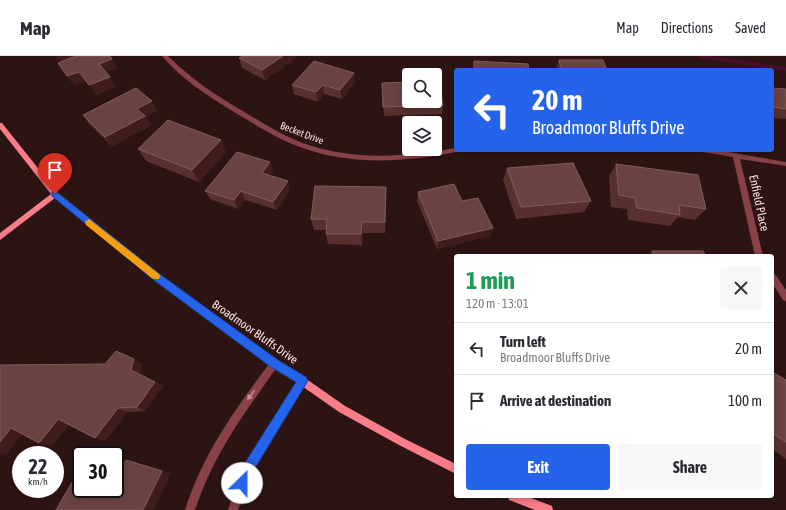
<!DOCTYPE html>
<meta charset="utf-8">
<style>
:root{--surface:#fff;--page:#f7f7f7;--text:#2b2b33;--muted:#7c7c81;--line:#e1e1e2;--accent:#2563eb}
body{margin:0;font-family:"Asap Condensed",sans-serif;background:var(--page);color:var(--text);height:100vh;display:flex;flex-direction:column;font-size:15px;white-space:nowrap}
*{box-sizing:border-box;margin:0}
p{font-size:13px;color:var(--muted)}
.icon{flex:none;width:22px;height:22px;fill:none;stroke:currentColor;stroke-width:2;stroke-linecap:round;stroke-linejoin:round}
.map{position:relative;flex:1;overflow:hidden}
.drawer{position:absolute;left:454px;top:198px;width:320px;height:244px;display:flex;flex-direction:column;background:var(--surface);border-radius:4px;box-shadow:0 2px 6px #0003}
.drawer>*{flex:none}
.top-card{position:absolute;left:454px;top:12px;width:320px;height:84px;border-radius:4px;box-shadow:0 2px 6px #0003;background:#2563eb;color:#fff;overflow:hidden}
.tools{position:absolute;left:402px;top:12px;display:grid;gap:8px}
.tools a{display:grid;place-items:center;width:40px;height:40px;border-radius:4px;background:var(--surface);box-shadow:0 2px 6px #0003;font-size:20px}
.speed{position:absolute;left:12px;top:390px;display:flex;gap:8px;font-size:20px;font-weight:700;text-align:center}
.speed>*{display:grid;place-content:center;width:52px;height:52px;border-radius:50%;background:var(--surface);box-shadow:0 2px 6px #0003;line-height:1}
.speed small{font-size:10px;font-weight:400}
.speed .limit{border:2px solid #111;border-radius:6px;background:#fff;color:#111}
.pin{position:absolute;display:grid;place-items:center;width:34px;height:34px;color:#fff;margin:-41px -17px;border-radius:50% 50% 50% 0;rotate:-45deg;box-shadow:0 0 4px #0007}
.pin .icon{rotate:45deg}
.me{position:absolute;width:44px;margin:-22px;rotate:23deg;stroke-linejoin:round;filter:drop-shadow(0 0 3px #0008)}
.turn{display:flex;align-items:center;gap:14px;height:84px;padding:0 12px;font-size:18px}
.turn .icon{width:52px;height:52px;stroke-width:2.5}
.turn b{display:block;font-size:28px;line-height:34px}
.round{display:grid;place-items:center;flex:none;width:42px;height:42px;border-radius:4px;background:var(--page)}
.head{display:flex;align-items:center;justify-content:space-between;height:68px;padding:0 12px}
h1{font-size:24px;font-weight:700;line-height:30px;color:#1e9e55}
.cta{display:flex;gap:8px;margin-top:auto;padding:8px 12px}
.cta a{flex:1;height:46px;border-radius:4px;background:var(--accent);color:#fff;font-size:16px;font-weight:700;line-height:46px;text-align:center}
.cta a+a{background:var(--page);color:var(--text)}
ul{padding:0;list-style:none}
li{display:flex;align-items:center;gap:12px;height:52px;padding:0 12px;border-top:1px solid var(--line)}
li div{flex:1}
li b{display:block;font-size:15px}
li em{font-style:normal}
header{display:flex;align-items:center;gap:24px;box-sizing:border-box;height:56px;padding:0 20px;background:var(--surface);border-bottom:1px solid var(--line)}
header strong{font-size:19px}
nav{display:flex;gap:22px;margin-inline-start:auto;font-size:14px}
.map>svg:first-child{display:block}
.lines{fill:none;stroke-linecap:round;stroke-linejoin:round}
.stream{fill:#4a0e2c;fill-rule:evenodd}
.street{fill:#884147;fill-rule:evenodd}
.secondary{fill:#f97c89;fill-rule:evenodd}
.wall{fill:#58302d}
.shaded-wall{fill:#3f1d1b}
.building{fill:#6a4341;stroke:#815c5a}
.oneway{fill:#c29094}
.route{fill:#2563eb;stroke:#184099}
.slow{fill:#f59e0b}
.labels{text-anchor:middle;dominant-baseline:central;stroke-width:4;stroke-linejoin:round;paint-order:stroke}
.far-street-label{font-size:10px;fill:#fde0e0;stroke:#2c1413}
.street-label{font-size:12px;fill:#fde0e0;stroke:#2c1413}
</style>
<header>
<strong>Map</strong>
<nav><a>Map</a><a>Directions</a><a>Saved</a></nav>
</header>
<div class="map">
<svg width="786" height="454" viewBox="0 0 786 454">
<rect width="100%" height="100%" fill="#2c1413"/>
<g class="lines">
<path class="stream" d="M698 0H712L786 11V15L701 2Z"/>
<g class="street">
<path d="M162 0H168C190 22 215 39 241 54 261 66 281 79 303 87 352 105 405 101 456 92V94H459L456 96C401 107 345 110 292 88 271 79 253 67 234 56 208 40 181 23 162 0Z"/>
<path d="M700 94H717L786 106V110L740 103 763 200H755L733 101 703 96Z"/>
<path d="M772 217 775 218 786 234V245L783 244 772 227Z"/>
<path d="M274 304 277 305 278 308 277 311C244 358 213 399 195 454H185C204 395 235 354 271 305Z"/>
<path d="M302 321 305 322 307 325 305 328 251 417 238 454H228L243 410 299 322Z"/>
</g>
<g class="secondary">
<path d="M0 67H2L57 136 161 220 277 305 305 322 345 350 405 383 456 408V418L399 389 339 356 299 328 271 311 155 224 55 142 0 184V177L51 138 0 73Z"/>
<path d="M508 440H526L552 450 553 454H535L509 444Z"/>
</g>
</g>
<g class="wall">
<path d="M242 0H295L296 2 265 24 242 12 239 2Z"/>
<path d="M559 4 607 14H556Z"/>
<path d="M355 26 342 43 324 38 318 46 294 38 292 29Z"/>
<path d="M382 27 443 49 442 58 384 60Z"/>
<path d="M772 32 786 33V63L772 62Z"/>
<path d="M157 54 146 61 151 69 112 90 89 68 83 59Z"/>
<path d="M138 93 226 96 199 126 146 105Z"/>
<path d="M270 106 273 115 269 119 290 134 277 154 245 144 238 153 210 143 205 135Z"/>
<path d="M616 108 706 153 695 164 678 161 670 170 628 164 627 153 611 151 609 120Z"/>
<path d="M507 112 591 145 584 156 516 163 503 124Z"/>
<path d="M386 131 385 177H363L362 189 328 188 326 178V174H314L311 163Z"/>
<path d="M418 136 462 145 490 180 437 193 417 145Z"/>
<path d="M652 195 706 200H648Z"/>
<path d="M134 303 142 309 140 318 163 330 145 355 127 356 105 385 95 382 69 368 51 390 22 378 6 398 0 397 105 308Z"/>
<path d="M772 316 786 324V403L772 393Z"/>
</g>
<g class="shaded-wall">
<path d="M56 0H78L60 6Z"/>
<path d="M283 0H295L296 2 265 24 262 14Z"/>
<path d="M112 3 118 12 105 17 99 8Z"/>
<path d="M79 16 86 25 74 30 67 20Z"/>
<path d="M354 17 355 26 342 43 340 34Z"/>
<path d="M110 21 116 31 96 39 89 29Z"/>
<path d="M323 29 324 38 318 46 316 36Z"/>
<path d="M152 45 157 54 146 61 151 69 112 90 105 81 137 53Z"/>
<path d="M221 84 226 96 199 126 192 114Z"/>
<path d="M270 106 273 115 265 126 262 117Z"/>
<path d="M288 125 290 134 277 154 273 146Z"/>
<path d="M386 131V143L385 177V166Z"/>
<path d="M241 135 245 144 238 153 234 144Z"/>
<path d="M362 166 363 177 362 189 361 178Z"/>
<path d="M493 172 490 180 437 193 438 185Z"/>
<path d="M134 303 142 309 140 319 131 314Z"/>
<path d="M155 326 163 330 145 355 137 351Z"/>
<path d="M118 352 127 356 105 385 95 382Z"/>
<path d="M58 363 70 366 51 390 39 387Z"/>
<path d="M11 372 24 375 6 398 0 397V386Z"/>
<path d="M126 404 171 417 153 454H143Z"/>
</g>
<g class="building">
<path d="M76 0H110L112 3 99 8 110 21 89 29 79 16 67 20 58 7Z"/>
<path d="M242 0H283L262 14 239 2Z"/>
<path d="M559 4H603L607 14H562Z"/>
<path d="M314 5 354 17 340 34 323 29 316 36 292 29Z"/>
<path d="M474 5 528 8 529 14H474Z"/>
<path d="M435 25H439L443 49 383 51 382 27 409 26V45H435Z"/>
<path d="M136 32 152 45 137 53 145 60 105 81 83 59Z"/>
<path d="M772 32 786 33V53L772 51Z"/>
<path d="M168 64 221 84 192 114 138 93Z"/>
<path d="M237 96 270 106 262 117 288 125 273 146 241 135 234 144 205 135Z"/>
<path d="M573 107 591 145 521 151 507 112Z"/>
<path d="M616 108 698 119 706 153 679 149 680 159 637 152 635 142 619 139Z"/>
<path d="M454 128 462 145 478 142 493 172 438 185 418 136Z"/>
<path d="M315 130 386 131 385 166H362L361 178H326L327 163H311Z"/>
<path d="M652 195H703L706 200H654Z"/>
<path d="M116 295 134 303 131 314 155 326 137 351 118 352 95 382 58 363 39 387 11 372 0 386V309L105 308Z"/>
<path d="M772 316 786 324V386L772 377Z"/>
<path d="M126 404 162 415 143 454H56L81 411V433H115V422H116Z"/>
</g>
<defs><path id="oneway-solid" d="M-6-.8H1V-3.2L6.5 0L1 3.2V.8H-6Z"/></defs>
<use class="oneway" href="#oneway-solid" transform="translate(251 339) rotate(126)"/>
<path class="route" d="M55 135 161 219 278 304 306 321 308 324 306 328 252 417 246 431 242 432 238 431 237 427 243 410 296 326 271 311 155 225 52 140V136Z"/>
<path class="slow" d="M89 163 159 218 160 220 159 223H153L86 169 85 166Z"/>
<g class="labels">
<g class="far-street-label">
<text transform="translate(302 77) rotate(21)">Becket Drive</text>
</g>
<g class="street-label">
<text transform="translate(759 147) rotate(78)">Enfield Place</text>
<text transform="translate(255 276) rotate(35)">Broadmoor Bluffs Drive</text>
</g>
</g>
</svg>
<div class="tools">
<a><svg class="icon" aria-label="search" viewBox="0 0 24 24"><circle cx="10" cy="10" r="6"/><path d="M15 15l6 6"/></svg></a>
<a><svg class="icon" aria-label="layers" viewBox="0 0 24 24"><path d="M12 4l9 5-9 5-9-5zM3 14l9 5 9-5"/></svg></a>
</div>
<div class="speed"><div>22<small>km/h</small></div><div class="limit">30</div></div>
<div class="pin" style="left:55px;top:138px;background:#d93025"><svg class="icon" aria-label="arrive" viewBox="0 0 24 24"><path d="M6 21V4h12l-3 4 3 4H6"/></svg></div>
<svg class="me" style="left:242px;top:427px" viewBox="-20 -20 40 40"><circle r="19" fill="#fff"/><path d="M0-13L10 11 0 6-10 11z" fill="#2563eb"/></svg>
<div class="top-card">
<div class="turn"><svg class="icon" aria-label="left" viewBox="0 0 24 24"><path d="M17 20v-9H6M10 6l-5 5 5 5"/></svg><div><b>20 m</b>Broadmoor Bluffs Drive</div></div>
</div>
<section class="drawer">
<div class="head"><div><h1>1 min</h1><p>120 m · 13:01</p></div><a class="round"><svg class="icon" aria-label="close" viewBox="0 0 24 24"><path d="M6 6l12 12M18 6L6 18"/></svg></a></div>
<ul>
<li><svg class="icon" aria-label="left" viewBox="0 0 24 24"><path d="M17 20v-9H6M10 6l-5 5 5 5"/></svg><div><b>Turn left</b><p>Broadmoor Bluffs Drive</p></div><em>20 m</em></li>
<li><svg class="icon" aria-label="arrive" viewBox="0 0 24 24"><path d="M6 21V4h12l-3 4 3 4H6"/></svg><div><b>Arrive at destination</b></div><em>100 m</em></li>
</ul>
<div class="cta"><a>Exit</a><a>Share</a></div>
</section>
</div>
